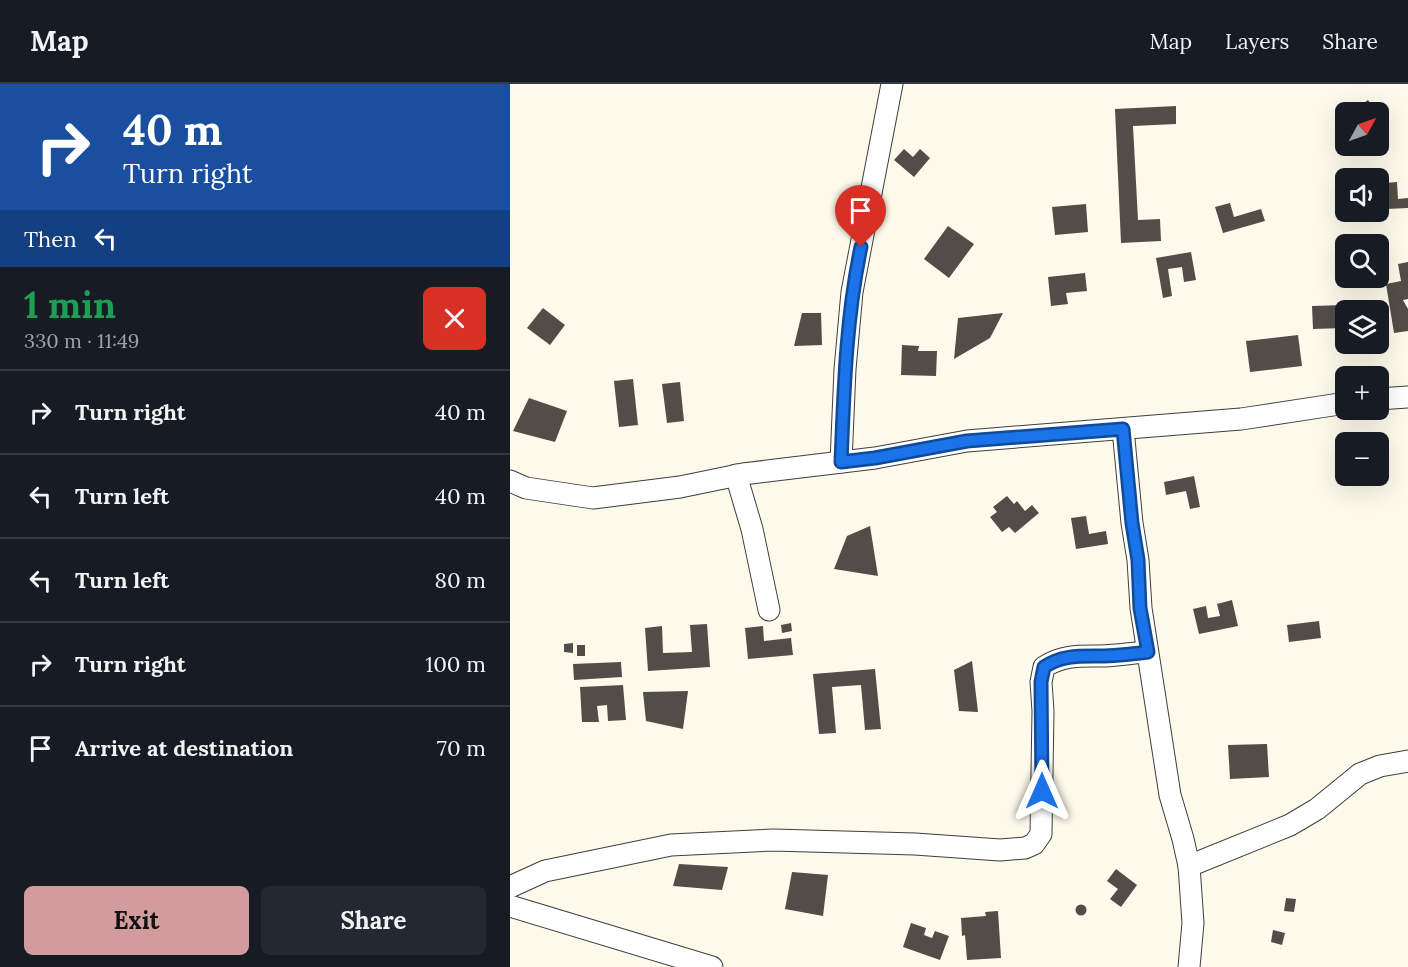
<!DOCTYPE html>
<meta charset="utf-8">
<style>
:root{--surface:#171b24;--page:#242831;--text:#f1f3f6;--muted:#9ea1a6;--line:#363941;--accent:#d29c9e}
body{margin:0;font-family:Lora,serif;background:var(--page);color:var(--text);height:100vh;display:flex;flex-direction:column;font-size:22px;white-space:nowrap}
*{box-sizing:border-box;margin:0}
p{font-size:20px;color:var(--muted)}
.icon{flex:none;width:33px;height:33px;fill:none;stroke:currentColor;stroke-width:2;stroke-linecap:round;stroke-linejoin:round}
.map{position:relative;flex:1;overflow:hidden}
.panel{display:flex;flex-direction:column;background:var(--surface);width:510px}
.panel>*{flex:none}
.guide{background:#1a4fa0;color:#fff;overflow:hidden}
.needle{width:39px;rotate:50deg}
.buttons{position:absolute;left:825px;top:18px;display:grid;gap:12px}
.buttons a{display:grid;place-items:center;width:54px;height:54px;border-radius:9px;background:var(--surface);box-shadow:0 6px 24px #0002;font-size:30px}
.pin{position:absolute;display:grid;place-items:center;width:51px;height:51px;color:#fff;margin:-62px -26px;border-radius:50% 50% 50% 0;rotate:-45deg;box-shadow:0 0 6px #0007}
.pin .icon{rotate:45deg}
.me{position:absolute;width:66px;margin:-33px;rotate:0deg;stroke-linejoin:round;filter:drop-shadow(0 0 4px #0008)}
.turn{display:flex;align-items:center;gap:21px;height:126px;padding:0 24px;font-size:27px}
.turn .icon{width:78px;height:78px;stroke-width:2.5}
.turn b{display:block;font-size:42px;line-height:51px}
.then{display:flex;align-items:center;height:57px;padding:0 24px;background:#0003;gap:12px;font-size:22px}
.round{display:grid;place-items:center;flex:none;width:63px;height:63px;border-radius:9px;background:var(--page)}
.overview{display:flex;align-items:center;justify-content:space-between;height:102px;padding:0 24px}
h1{font-size:36px;font-weight:800;line-height:45px;color:#1e9e55}
.primary-button{display:flex;gap:12px;margin-top:auto;padding:12px 24px}
.primary-button a{flex:1;height:69px;border-radius:9px;background:var(--accent);color:#111;font-size:24px;font-weight:800;line-height:69px;text-align:center}
.primary-button a+a{background:var(--page);color:var(--text)}
ul{padding:0;list-style:none}
li{display:flex;align-items:center;gap:18px;height:84px;padding:0 24px;border-top:2px solid var(--line)}
li div{flex:1}
li b{display:block;font-size:22px}
li em{font-style:normal}
header{display:flex;align-items:center;gap:36px;box-sizing:border-box;height:84px;padding:0 30px;background:var(--surface);border-bottom:2px solid var(--line)}
header strong{font-size:28px}
nav{display:flex;gap:33px;margin-inline-start:auto;font-size:21px}
main{display:flex;flex:1;min-height:0}
.map>svg:first-child{display:block}
.building{fill:#524d48}
.lines{fill:none;stroke-linecap:round;stroke-linejoin:round}
.minor-casing{stroke:#3e3e3e;stroke-width:23}
.minor{stroke:#fff;stroke-width:21}
.route-casing{stroke:#114b97;stroke-width:15}
.route{stroke:#1a73e8;stroke-width:10}
</style>
<header>
<strong>Map</strong>
<nav><a>Map</a><a>Layers</a><a>Share</a></nav>
</header>
<main>
<section class="panel">
<div class="guide">
<div class="turn"><svg class="icon" aria-label="right" viewBox="0 0 24 24"><path d="M7 20v-9h11M14 6l5 5-5 5"/></svg><div><b>40 m</b>Turn right</div></div>
<div class="then">Then<svg class="icon" aria-label="left" viewBox="0 0 24 24"><path d="M17 20v-9H6M10 6l-5 5 5 5"/></svg></div>
</div>
<div class="overview"><div><h1>1 min</h1><p>330 m · 11:49</p></div><a class="round" style="background:#d93025;color:#fff"><svg class="icon" aria-label="close" viewBox="0 0 24 24"><path d="M6 6l12 12M18 6L6 18"/></svg></a></div>
<ul>
<li><svg class="icon" aria-label="right" viewBox="0 0 24 24"><path d="M7 20v-9h11M14 6l5 5-5 5"/></svg><div><b>Turn right</b></div><em>40 m</em></li>
<li><svg class="icon" aria-label="left" viewBox="0 0 24 24"><path d="M17 20v-9H6M10 6l-5 5 5 5"/></svg><div><b>Turn left</b></div><em>40 m</em></li>
<li><svg class="icon" aria-label="left" viewBox="0 0 24 24"><path d="M17 20v-9H6M10 6l-5 5 5 5"/></svg><div><b>Turn left</b></div><em>80 m</em></li>
<li><svg class="icon" aria-label="right" viewBox="0 0 24 24"><path d="M7 20v-9h11M14 6l5 5-5 5"/></svg><div><b>Turn right</b></div><em>100 m</em></li>
<li><svg class="icon" aria-label="arrive" viewBox="0 0 24 24"><path d="M6 21V4h12l-3 4 3 4H6"/></svg><div><b>Arrive at destination</b></div><em>70 m</em></li>
</ul>
<div class="primary-button"><a>Exit</a><a>Share</a></div>
</section>
<div class="map">
<svg width="898" height="883" viewBox="0 0 898 883">
<rect width="100%" height="100%" fill="#fdfaeb"/>
<g class="building">
<path d="M858 16 866 27 864 28H856L851 21Z"/>
<path d="M666 22V40L623 42 628 136 650 135 651 157 611 159 605 25Z"/>
<path d="M394 65 403 73 410 65 420 74 404 93 384 76Z"/>
<path d="M887 98 888 115 898 114V124L876 125 875 99Z"/>
<path d="M720 119 724 133 751 125 755 137 713 149 705 123Z"/>
<path d="M576 120 578 148 545 151 542 123Z"/>
<path d="M438 142 464 160 439 194 414 175Z"/>
<path d="M681 168 686 196 674 198 672 183 658 185 662 212 653 214 646 174Z"/>
<path d="M898 178V215L893 216 898 225V247L884 249 876 200 891 197 888 180Z"/>
<path d="M575 189 577 207 556 209 558 220 541 222 538 193Z"/>
<path d="M833 221 834 244 803 245 802 222Z"/>
<path d="M33 224 55 241 40 261 17 244Z"/>
<path d="M292 229H311L312 261 284 262Z"/>
<path d="M493 229 480 254 444 275 448 234Z"/>
<path d="M788 251 792 282 740 288 736 257Z"/>
<path d="M392 261 409 262 408 267H427L426 292 391 291Z"/>
<path d="M123 295 128 341 109 343 104 297Z"/>
<path d="M170 298 174 337 157 339 152 300Z"/>
<path d="M19 314 57 327 45 358 3 347Z"/>
<path d="M872 358 875 394 833 397 830 362 836 361V392H868V359Z"/>
<path d="M684 392 690 423 680 425 676 407 656 411 654 398Z"/>
<path d="M497 412 504 420 507 417 515 427 522 421 529 429 505 449 499 443 492 448 480 433 487 428 483 423Z"/>
<path d="M576 432 579 450 596 447 598 460 566 465 561 434Z"/>
<path d="M360 442 368 492 324 485 337 452Z"/>
<path d="M722 516 728 542 689 550 683 525 696 522 698 534 710 532 707 520Z"/>
<path d="M809 537 811 554 779 558 777 541Z"/>
<path d="M281 539 282 547 272 549 271 541Z"/>
<path d="M197 540 200 583 138 587 135 544 152 542 153 569 182 568 180 541Z"/>
<path d="M253 542 254 557 281 554 283 571 238 575 235 544Z"/>
<path d="M63 559V569L54 568V560Z"/>
<rect x="67" y="561" width="8" height="11"/>
<path d="M462 577 468 628 449 627 444 586Z"/>
<path d="M111 578 112 593 64 596 63 580Z"/>
<path d="M365 585 371 645 355 646 351 601 322 603 326 649 309 650 303 590Z"/>
<path d="M113 601 116 636 98 637 97 621 87 622 89 638H72L70 603Z"/>
<path d="M178 607 173 645 136 637 133 608Z"/>
<path d="M757 660 759 693 720 695 718 661Z"/>
<path d="M169 780 218 783 212 806 163 802Z"/>
<path d="M606 785 627 801 611 823 600 815 608 805 597 797Z"/>
<path d="M282 788 318 791 313 832 275 825Z"/>
<path d="M776 814 786 815 784 828 774 827Z"/>
<circle cx="571" cy="826" r="5.5"/>
<path d="M488 827 491 874 457 876 455 851 452 852 451 834 476 832 475 828Z"/>
<path d="M401 839 416 844 414 851 422 854 425 847 439 852 430 876 393 863Z"/>
<path d="M763 846 775 849 772 861 761 858Z"/>
</g>
<g class="lines">
<g class="minor-casing">
<g id="minor">
<path d="M868 315 898 313"/>
<path d="M613 345 622 439 628 476 631 524 660 711 673 755 679 782 683 839 679 883"/>
<path d="M331 378 335 285 342 208 382 0"/>
<path d="M226 391 242 445 259 526"/>
<path d="M0 397 16 404 83 414 170 403 233 390 365 374 457 357 731 335 836 319"/>
<path d="M679 782 780 741 807 725 850 690 870 682 898 677"/>
<path d="M0 803 35 787 161 761 263 756 405 760 490 766 515 764 524 760 531 750 533 627 531 598 534 583C552 571 569 572 590 572 605 572 622 569 637 568"/>
<path d="M0 822 202 883"/>
</g>
</g>
<use href="#minor" class="minor"/>
</g>
<g class="lines">
<g class="route-casing">
<path id="route" d="M351 163C336 234 334 305 331 378L365 374 457 357 613 345 622 439 628 476 630 524 638 568C622 570 605 572 590 572 569 572 552 571 534 583L531 598 532 707"/>
</g>
<use href="#route" class="route"/>
</g>
</svg>
<div class="buttons">
<a><svg class="needle" viewBox="-14 -14 28 28"><path d="M0-13l5 13h-10z" fill="#e53935"/><path d="M0 13l5-13h-10z" fill="#9ea1a6"/></svg></a>
<a><svg class="icon" aria-label="sound" viewBox="0 0 24 24"><path d="M4 9h4l5-4v14l-5-4H4zM17 9q2 3 0 6"/></svg></a>
<a><svg class="icon" aria-label="search" viewBox="0 0 24 24"><circle cx="10" cy="10" r="6"/><path d="M15 15l6 6"/></svg></a>
<a><svg class="icon" aria-label="layers" viewBox="0 0 24 24"><path d="M12 4l9 5-9 5-9-5zM3 14l9 5 9-5"/></svg></a>
<a>+</a>
<a>−</a>
</div>
<div class="pin" style="left:351px;top:163px;background:#d93025"><svg class="icon" aria-label="arrive" viewBox="0 0 24 24"><path d="M6 21V4h12l-3 4 3 4H6"/></svg></div>
<svg class="me" style="left:532px;top:707px" viewBox="-20 -20 40 40"><path d="M0-17L14 15 0 8-14 15z" fill="#1a73e8" stroke="#fff" stroke-width="4"/></svg>
</div>
</main>
